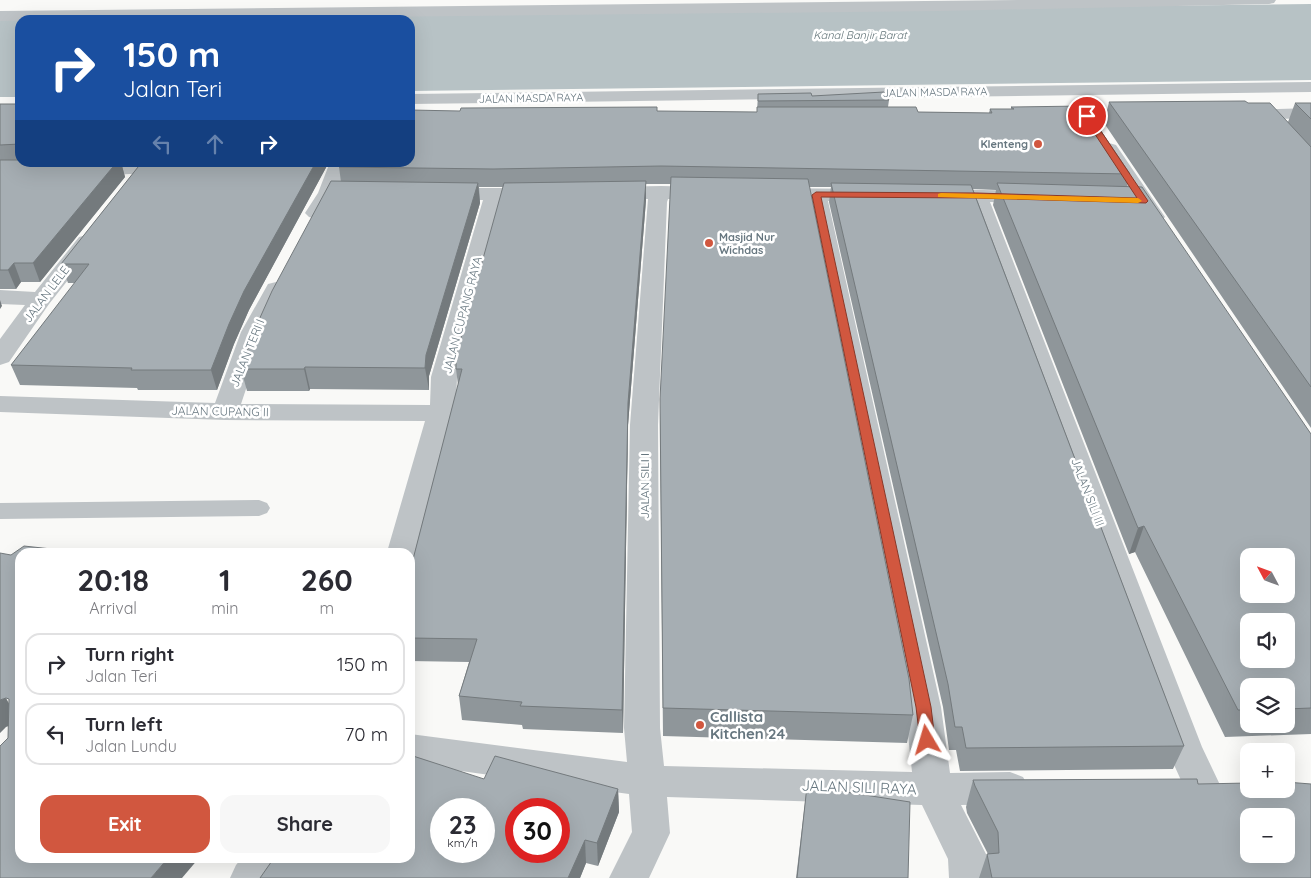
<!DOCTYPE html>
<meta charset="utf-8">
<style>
:root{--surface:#fff;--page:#f7f7f7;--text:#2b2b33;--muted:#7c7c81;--line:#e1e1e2;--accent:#d1573f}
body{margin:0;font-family:Quicksand,sans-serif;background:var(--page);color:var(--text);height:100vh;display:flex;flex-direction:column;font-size:19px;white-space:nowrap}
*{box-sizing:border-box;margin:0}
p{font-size:16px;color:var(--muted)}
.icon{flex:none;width:28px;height:28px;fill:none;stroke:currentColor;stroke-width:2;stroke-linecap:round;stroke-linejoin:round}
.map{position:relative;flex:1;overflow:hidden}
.details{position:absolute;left:15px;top:548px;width:400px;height:315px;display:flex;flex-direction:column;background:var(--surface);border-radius:15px;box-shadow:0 5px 20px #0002}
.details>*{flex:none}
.banner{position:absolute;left:15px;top:15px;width:400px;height:152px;border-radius:15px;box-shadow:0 5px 20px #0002;background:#1a4fa0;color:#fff;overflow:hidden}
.needle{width:32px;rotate:311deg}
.controls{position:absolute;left:1240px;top:548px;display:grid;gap:10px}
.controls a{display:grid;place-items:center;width:55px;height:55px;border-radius:10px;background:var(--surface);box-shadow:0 5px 20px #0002;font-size:25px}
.speed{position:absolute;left:430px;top:798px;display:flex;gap:10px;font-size:25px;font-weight:700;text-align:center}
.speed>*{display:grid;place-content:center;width:65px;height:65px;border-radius:50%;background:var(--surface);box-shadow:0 5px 20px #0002;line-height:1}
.speed small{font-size:12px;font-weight:400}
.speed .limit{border:8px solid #d22;background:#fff;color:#111}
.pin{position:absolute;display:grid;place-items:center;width:42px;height:42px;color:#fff;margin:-21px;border:2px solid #fff;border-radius:50%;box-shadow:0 1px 5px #0007}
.me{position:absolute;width:55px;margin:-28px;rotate:353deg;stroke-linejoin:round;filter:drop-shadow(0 0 4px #0008)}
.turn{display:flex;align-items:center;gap:18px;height:105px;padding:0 25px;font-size:22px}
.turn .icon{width:65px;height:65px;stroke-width:2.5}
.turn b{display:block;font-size:35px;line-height:42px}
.lanes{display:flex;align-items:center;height:48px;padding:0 25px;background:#0003;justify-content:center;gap:25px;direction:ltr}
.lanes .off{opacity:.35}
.eta{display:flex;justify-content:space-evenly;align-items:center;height:85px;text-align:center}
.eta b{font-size:30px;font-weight:800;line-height:35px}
.cta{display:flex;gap:10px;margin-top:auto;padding:10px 25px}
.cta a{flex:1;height:58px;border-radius:15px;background:var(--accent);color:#fff;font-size:20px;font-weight:800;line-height:58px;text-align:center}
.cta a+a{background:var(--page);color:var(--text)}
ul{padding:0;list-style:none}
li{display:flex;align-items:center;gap:15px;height:62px;margin:0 10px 8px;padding:0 15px;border:2px solid var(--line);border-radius:15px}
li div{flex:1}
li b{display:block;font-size:19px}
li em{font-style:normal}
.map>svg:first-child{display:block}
.water{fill:#b7c2c5}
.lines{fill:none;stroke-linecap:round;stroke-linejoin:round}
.lane{fill:#bec3c6;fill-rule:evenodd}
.street{fill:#bec3c6;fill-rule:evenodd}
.wall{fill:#8f969a;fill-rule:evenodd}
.shaded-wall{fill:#747a7d}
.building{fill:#a6aeb3;stroke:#747a7d;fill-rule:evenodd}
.route{fill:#d1573f;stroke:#883929}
.slow{fill:#f59e0b}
.poi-dot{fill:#d1573f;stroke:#fff;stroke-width:2}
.labels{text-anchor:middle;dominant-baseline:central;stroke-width:5;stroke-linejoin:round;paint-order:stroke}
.far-water-label{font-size:11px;font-style:italic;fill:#627478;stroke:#fff}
.far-street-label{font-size:11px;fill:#66767f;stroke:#fff}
.far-poi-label{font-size:11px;font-weight:bold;fill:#66767f;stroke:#fff;text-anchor:end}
.street-label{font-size:12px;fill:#66767f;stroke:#fff}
.near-poi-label{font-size:15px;font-weight:bold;fill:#66767f;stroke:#fff;text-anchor:start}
.near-street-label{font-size:15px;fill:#66767f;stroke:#fff}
</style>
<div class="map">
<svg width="1311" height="878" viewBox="0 0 1311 878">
<rect width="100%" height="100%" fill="#f9f9f7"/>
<path class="water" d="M1311 4V80L410 91V20H20V97H0V19Z"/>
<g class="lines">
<path class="lane" d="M259 500 267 503 270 508 267 513 259 516 0 519V503Z"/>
<g class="street">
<path d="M1021 0H1276L1274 3 1269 4 940 11 0 21V11Z"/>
<path d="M1311 82V92L410 104V94Z"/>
<path d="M1311 108V118L1243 120 1237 119 1234 115 1237 111 1243 110Z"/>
<path d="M1142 111 1148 112 1151 116 1148 120 1055 122 1049 121 1046 117 1049 113 1055 112Z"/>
<path d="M1109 143 1116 145 1165 217 1161 221 1154 223 1147 221 1143 217 1099 149 1102 145Z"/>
<path d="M330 162H350L338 193 323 217 316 219 309 217 305 213 318 193Z"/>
<path d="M145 163 152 165 155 169 152 173 86 176 79 174 76 170 79 166 86 164Z"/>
<path d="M661 186 707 187 714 189 717 193 714 197 707 199H668L667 202 658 425 660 728 664 766 912 772 905 707 807 201 765 198 762 194 765 190 772 188 867 189 874 191 877 195 874 199 867 201H828L941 707 950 773 1010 772 1023 777 1029 788 1023 799 1010 804 961 805 988 858 989 878H949L948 859 922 805 667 797 670 833 649 878H609L632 832 629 794 410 764V734L627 762 624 728 630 425 648 199H607L600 197 597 193 600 189 607 187Z"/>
<path d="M442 188H537L544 190 547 194 544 198 504 200 457 377 456 405 417 552 413 560H410V552H387L425 421 225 420 0 412V396L215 403 241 332 268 284 276 282 284 284 288 289 265 332 241 404 430 405 431 377 483 200H442L435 198 432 194 435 190Z"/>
<path d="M937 189 1032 191 1039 193 1042 197 1039 201 1032 203 990 202 1202 747 1221 787 1215 798 1202 803 1189 798 1166 747 969 202 930 199 927 195 930 191Z"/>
<path d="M87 235 95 237 98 242 49 304 9 362 0 365V339L25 305 0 304V290L35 292 79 237Z"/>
<path d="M242 858H286L274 878H230L236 865Z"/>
</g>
</g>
<g class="wall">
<path d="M758 94 812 96 889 100 888 107 918 112 989 113 990 109H1011V107L1130 174 1127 186 1311 434V734L1225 737 1135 552 1129 554 993 205 996 190 973 189 1184 746 1173 769 960 771 956 750H949L943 707 829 202 831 187H809L913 715 907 743 663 736 660 425 671 184H646V200L628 425 623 733 523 729 522 725 462 720 459 696 469 662 410 661V571L458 385 456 369 503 187H479L480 203 429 376V390L310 389 309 391H247L241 369 341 182 339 167 460 111 757 112ZM1249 686H1286V724H1249Z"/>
<path d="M1109 102 1248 103 1288 122 1295 103H1311V428L1104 123Z"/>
<path d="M0 104H20V162H121L125 177 40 282H21L16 289H0Z"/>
<path d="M142 162H329L249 310 234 344 217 390H138L137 388 20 385 11 365 75 283H68L61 264Z"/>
<path d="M484 779 618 789 619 812 598 866 586 863 580 878H260Z"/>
<path d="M973 780 1198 784 1311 878H979L987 854H988L967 813 966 807Z"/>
<path d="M807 786 908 878H796Z"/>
</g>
<g class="shaded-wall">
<path d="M117 162H121L125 177 40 282 33 263Z"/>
<path d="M316 162H329L249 310 234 344 217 390 211 370 229 324 244 291Z"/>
<path d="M646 181V200L628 425 623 733 622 710 628 403Z"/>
<path d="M478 183 480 203 429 376V390L425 368 426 355Z"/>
<path d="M14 263 21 282 16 289 8 270Z"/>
<path d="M0 300 2 306 0 309Z"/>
<path d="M305 367 310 389 309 391 304 369Z"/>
<path d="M1144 526 1135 552 1129 554 1138 528Z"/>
<path d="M6 698 19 722 6 727 0 733V700Z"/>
<path d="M618 789 619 812 598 866 597 843Z"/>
<path d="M585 840 586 863 580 878H568Z"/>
<path d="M168 858H199L182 878H151Z"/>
</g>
<g class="building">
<path d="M884 92 889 100 758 101V94L811 93 812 96Z"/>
<path d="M1245 101 1248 103H1270L1311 147V387L1109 102Z"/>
<path d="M1295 103H1311V119Z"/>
<path d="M0 104H20V144L0 145Z"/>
<path d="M1084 106 1130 174 661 166 493 169 339 167 341 162H410V110L460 111 461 108 657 107V111L757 112V107H916L918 112 992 113 990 109H1014L1011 107Z"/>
<path d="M0 160H20V162H117L33 263H14L8 270H0Z"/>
<path d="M142 162H316L244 291 229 324 211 370H131L132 368 11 365 89 264H61Z"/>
<path d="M671 177 808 179 909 679 913 715 663 708 660 399Z"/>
<path d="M331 181 478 183 426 355 425 368 305 367 304 369H241L254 331 272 291Z"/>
<path d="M646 181 628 403 622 710 520 706 522 702 459 696 477 639 410 638V571L462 369H456V356L504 183Z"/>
<path d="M831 183 971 185 1184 746 966 748 962 727H955L948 684Z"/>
<path d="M997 183 1142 187 1311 434V708L1286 709V686H1249V710H1238L1144 526 1138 528ZM1249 556H1286V594H1249ZM1249 621H1286V659H1249Z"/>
<path d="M24 546 79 552H20V858H168L151 878H0V746L8 738 9 699 6 698 0 700V553L11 555Z"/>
<path d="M141 551 166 552H141Z"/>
<path d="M410 755 484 779 495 756 618 789 597 843 585 840 568 878H260L274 858H410ZM441 809H484V851H441ZM516 809H559V851H516Z"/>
<path d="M1197 779 1198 784 1249 783V789H1286V782L1311 784V878H992L987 854 999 853 998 832 975 786 973 780ZM1249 816H1286V854H1249Z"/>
<path d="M807 786 910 802 908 878H797Z"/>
</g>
<path class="route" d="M1084 115H1090L1148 201 1146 203 977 198 821 197 931 707 935 740 933 744 927 746 922 744 920 740 916 707 812 195 816 192 977 193 1137 198 1083 116Z"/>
<path class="slow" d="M941 193 1138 198 1142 201 1138 203 938 197V194Z"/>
<g class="poi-dot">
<circle cx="1038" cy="144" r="5"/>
<circle cx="709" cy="243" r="5"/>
<circle cx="700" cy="725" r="5"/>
</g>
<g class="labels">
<g class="far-water-label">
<text x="860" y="35">Kanal Banjir Barat</text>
</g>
<g class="far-street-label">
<text transform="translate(935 92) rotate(-1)">JALAN MASDA RAYA</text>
<text transform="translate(531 98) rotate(-1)">JALAN MASDA RAYA</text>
</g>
<g class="far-poi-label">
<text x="1028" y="144">Klenteng</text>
<text x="719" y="237" text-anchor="start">Masjid Nur<tspan x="719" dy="13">Wichdas</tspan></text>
</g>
<g class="street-label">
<text transform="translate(46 294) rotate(-53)">JALAN LELE</text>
<text transform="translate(462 315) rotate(-75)">JALAN CUPANG RAYA</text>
<text transform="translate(247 353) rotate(-68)">JALAN TERI I</text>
<text transform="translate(220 411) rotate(1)">JALAN CUPANG II</text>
<text transform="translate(644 486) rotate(-90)">JALAN SILI I</text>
<text transform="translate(1088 492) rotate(69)">JALAN SILI III</text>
</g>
<g class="near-poi-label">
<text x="710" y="716">Callista<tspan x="710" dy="17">Kitchen 24</tspan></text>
</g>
<g class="near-street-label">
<text transform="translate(859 787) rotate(2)">JALAN SILI RAYA</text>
</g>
</g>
</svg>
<div class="controls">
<a><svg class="needle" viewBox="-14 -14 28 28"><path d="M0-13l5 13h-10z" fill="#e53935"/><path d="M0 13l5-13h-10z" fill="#7c7c81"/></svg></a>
<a><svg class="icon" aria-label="sound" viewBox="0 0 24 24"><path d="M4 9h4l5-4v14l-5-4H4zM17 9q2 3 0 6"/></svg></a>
<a><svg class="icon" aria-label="layers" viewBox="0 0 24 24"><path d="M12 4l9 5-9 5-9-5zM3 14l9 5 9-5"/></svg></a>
<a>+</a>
<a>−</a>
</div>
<div class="speed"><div>23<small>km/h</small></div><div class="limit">30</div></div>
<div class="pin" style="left:1087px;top:116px;background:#d93025"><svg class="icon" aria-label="arrive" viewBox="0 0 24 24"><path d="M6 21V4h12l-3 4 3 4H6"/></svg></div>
<svg class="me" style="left:927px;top:740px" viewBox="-20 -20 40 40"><path d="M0-17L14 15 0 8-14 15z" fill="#d1573f" stroke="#fff" stroke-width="4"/></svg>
<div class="banner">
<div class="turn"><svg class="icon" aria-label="right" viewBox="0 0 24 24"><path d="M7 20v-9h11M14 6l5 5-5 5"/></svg><div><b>150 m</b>Jalan Teri</div></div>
<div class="lanes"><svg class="icon off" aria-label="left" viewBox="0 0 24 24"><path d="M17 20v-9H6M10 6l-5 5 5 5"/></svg><svg class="icon off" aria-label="ahead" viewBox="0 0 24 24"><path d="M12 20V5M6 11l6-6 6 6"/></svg><svg class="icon" aria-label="right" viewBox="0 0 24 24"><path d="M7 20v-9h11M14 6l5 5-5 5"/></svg></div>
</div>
<section class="details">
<div class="eta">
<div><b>20:18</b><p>Arrival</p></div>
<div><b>1</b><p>min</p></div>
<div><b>260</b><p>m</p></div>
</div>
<ul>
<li><svg class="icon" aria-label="right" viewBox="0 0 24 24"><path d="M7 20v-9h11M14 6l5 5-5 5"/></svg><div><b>Turn right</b><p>Jalan Teri</p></div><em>150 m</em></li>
<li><svg class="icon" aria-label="left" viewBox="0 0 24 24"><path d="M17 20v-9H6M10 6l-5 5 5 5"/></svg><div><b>Turn left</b><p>Jalan Lundu</p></div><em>70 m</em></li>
</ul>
<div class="cta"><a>Exit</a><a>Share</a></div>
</section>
</div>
